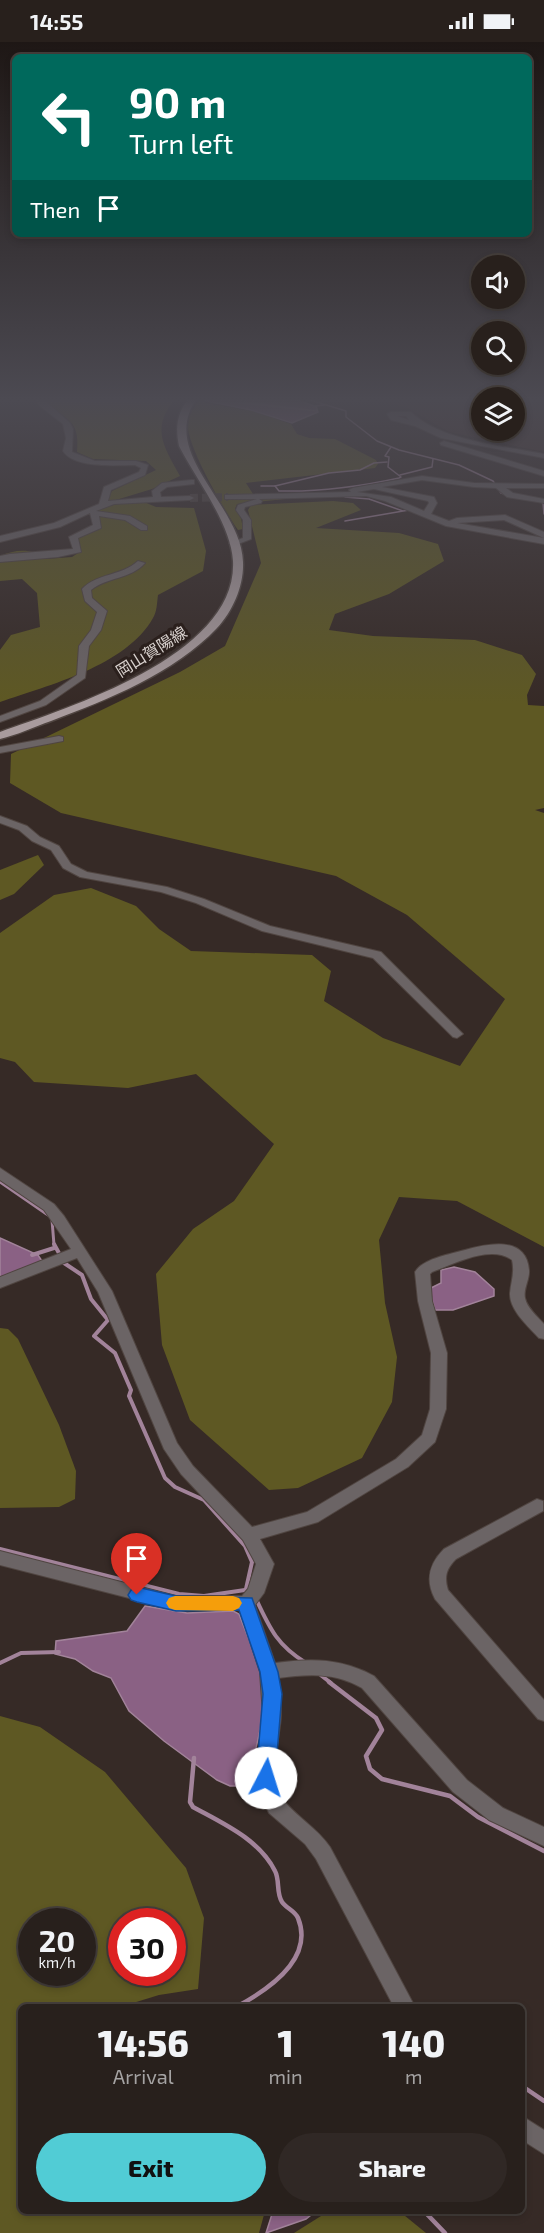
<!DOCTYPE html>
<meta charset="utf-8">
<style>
:root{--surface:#28201c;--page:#302825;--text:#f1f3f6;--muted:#a5a3a3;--line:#443e3b;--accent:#51ccd5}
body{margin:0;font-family:"Exo 2","Noto Sans JP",sans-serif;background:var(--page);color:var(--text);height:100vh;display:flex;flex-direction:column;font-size:22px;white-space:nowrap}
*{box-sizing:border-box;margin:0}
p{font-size:20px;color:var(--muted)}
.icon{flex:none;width:33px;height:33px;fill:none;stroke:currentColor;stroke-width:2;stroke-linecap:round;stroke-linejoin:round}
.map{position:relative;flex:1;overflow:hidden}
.drawer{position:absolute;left:18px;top:1962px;width:507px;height:210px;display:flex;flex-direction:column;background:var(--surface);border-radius:9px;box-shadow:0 3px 9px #0003,0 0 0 2px var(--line)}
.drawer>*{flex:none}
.top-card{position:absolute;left:12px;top:12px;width:520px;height:183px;border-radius:9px;box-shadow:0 3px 9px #0003,0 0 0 2px var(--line);background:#00695c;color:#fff;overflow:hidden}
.buttons{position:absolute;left:471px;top:213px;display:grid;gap:12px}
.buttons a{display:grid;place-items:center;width:54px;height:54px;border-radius:50%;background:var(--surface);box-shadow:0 3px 9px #0003,0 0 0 2px var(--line);font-size:30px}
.speed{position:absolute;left:18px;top:1866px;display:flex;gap:12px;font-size:30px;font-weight:700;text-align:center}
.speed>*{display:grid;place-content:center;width:78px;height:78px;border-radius:50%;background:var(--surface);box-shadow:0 3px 9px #0003,0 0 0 2px var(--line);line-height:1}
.speed small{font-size:15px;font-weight:400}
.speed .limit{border:9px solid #d22;background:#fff;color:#111}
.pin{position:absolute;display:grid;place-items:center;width:51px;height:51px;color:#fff;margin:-62px -26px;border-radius:50% 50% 50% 0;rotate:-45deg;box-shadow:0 0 6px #0007}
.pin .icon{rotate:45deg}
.me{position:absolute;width:66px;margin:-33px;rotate:5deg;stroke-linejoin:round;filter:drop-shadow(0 0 4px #0008)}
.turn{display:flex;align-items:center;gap:21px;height:126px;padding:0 18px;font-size:27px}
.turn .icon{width:78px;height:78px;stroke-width:2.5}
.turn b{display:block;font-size:42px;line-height:51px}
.then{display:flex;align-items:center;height:57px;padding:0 18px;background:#0003;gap:12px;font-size:22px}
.eta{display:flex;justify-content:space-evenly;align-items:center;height:102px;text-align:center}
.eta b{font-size:36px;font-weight:800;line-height:42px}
.primary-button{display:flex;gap:12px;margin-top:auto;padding:12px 18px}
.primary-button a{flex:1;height:69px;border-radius:36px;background:var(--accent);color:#111;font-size:24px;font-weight:800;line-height:69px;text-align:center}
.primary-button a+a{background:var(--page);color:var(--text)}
.status{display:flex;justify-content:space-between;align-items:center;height:42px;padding:0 30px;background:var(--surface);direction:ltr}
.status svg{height:16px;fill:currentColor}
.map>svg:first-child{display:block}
.built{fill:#45322d;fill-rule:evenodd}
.forest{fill:#5e5823;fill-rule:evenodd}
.water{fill:#8a6184;stroke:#a2839a;stroke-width:1.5}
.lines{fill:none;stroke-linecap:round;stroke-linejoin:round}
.stream-far3{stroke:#a2839a;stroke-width:1.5}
.stream-far2{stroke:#a2839a;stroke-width:3}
.stream-far1{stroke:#a2839a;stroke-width:4}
.stream{stroke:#a2839a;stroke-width:4.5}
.minor-tunnel{stroke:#4e433f;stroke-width:8;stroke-dasharray:8 4;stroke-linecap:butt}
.minor-casing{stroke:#504541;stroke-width:2}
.major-casing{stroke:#504541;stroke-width:3}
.minor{fill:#6b6465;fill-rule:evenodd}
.major{fill:#a89b9d;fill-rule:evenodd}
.route{fill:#1a73e8;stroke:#114b97;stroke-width:1.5}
.slow{fill:#f59e0b}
.labels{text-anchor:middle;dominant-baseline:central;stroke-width:6;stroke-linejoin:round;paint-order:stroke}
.far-street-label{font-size:16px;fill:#d9d2cf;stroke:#2b201d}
</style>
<div class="status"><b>14:55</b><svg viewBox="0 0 49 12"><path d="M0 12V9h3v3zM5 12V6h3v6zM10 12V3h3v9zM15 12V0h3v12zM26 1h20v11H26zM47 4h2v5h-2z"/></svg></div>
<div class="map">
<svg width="544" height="2191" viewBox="0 0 544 2191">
<rect width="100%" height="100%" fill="#362a26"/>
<path class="built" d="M368 355H544V410L449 390 406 365ZM482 356H514V388H482Z"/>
<g class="forest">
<path d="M41 355H177C150 385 163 403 180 434L152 447 106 461 112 449 156 428 146 419 93 417 77 410C81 372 60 378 41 355Z"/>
<path d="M222 355 210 356 205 361 252 369 291 382 297 392 309 396 335 397 376 418 378 422 375 426 246 441 253 452 227 454 304 455 237 462 235 467 241 476 243 487 238 488C225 470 188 405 188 385 188 373 194 364 202 356Z"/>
<path d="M333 459 353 461 361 468 316 486 399 491 438 502 444 519 389 552 335 572 329 588 373 594 475 598 522 613 536 632 527 653 528 663 544 664V766L535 768 544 771V1205L457 1159 399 1155 379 1198 385 1261 397 1315 392 1360 362 1416 298 1446 269 1448 190 1378 162 1303 156 1232 193 1187 234 1159 274 1102 196 1032 128 1046 34 1040 15 1020 0 1016V891L54 853 91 846 136 864 159 887 191 909 312 913 331 929 324 959 383 996 460 1024 505 957 407 873 336 834 61 771 10 741 11 712 180 630 225 604 261 521 248 468 251 463Z"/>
<path d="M144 460 156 465 194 466 206 509 203 529 158 553C157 560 157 570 153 576 126 624 49 643 0 660V608L11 593 40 585 37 551 22 537 0 539V514C16 507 32 506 46 517L72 515 81 509 73 500 77 494 95 485 90 470 117 462Z"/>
<path d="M38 813 44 823 14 852 0 858V828Z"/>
<path d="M0 1286 8 1287 18 1297 59 1383 76 1429 75 1457 59 1465 0 1466Z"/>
<path d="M0 1674 40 1685 105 1730 186 1826 204 1876 198 1947 159 1953 133 1961 132 1965H21V2169H265L259 2191H0ZM32 1880H82V1930H32ZM122 1880H172V1930H122Z"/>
<path d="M329 2169H399L426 2191H294Z"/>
</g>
<g class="water">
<path d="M248 355H288L314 364 325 363 316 364 318 370 292 381 251 368 206 359 210 357 245 356 240 361 317 369 244 360Z"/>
<path d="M0 1196 38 1213 42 1219 0 1237Z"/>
<path d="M454 1225 475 1230 494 1247V1254L453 1268H435L429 1247 441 1241V1228Z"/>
<path d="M145 1564 187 1571 233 1569 239 1572C246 1592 263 1627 265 1647 267 1662 252 1734 242 1744H230L217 1738 164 1699 129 1669 111 1636 93 1629 75 1617 55 1612 56 1599 127 1589Z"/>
<path d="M273 2169H316L306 2177 266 2191Z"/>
</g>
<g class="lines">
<g class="stream-far3">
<path d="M300 355 346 369V375L377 399 399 408 459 423 493 439 501 451 521 457"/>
<path d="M400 433 432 425 433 417"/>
<path d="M261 444H275L279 449C319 450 358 445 399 436L401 435 388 425 389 415 385 414 391 405"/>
<path d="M275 444 329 431 360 428 374 421 387 420"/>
<path d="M539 459 543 461 544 472"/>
<path d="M345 479 409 468 403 469 369 457 345 455 346 453"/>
</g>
<g class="stream-far2">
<path d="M0 1140 48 1173"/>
<path d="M52 1178 54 1203"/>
</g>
<g class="stream-far1">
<path d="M54 1202 60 1213"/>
<path d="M32 1213 54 1206"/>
<path d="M64 1221 82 1233 91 1257 108 1278 94 1294 115 1311 131 1348 129 1354 165 1436 175 1445 204 1458 245 1504 252 1520 246 1547"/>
<path d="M0 1507 179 1552 204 1554 245 1548 249 1551"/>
<path d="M256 1557C270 1587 277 1603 306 1621"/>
<path d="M0 1621 21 1611 59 1610"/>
<path d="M318 1631 331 1641"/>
</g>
<g class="stream">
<path d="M329 1640 376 1676 382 1688 366 1714 370 1727 382 1737 450 1754 478 1775 544 1809"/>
<path d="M194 1716 190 1760 193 1765C222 1781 259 1797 275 1829 280 1838 276 1851 282 1860 286 1866 295 1869 298 1876 315 1918 266 1949 236 1965"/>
<path d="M522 2044 544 2059"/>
<path d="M424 2169 445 2191"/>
</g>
<path class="minor-tunnel" d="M190 456 228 455"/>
<g class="minor-casing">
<g id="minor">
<path d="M33 355H41L70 381 73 387 72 410 95 419H136L148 423 145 433 111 448 108 459 153 455 152 449 162 441 191 438H194V442L167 445 160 450 161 455 190 454 194 456 190 458 114 462 96 469 130 474 147 484V488H141L125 478 99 474 101 486 78 496 81 510 58 515 0 520V514L10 512 73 507 69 495 93 483 90 471 60 485 0 500V494L54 481 99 462 104 445 139 430 141 426 135 423C116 423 75 427 63 409L66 396 63 382 40 364Z"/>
<path d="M391 370H411C440 399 504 404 544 412V416L441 396 415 384 391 378 387 372ZM396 374H406L409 378 397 374Z"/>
<path d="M444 399 544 429V434L441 403 440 401Z"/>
<path d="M422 434 474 441 544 442V446H506L513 451 544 457V461L507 455 496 446 474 445 422 438 382 445 434 455 437 461 431 472 449 479 457 476 505 473 544 490V496L504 478 457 481 544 496V502L446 484 385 459 366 454 259 457 262 459 261 461 245 465 244 468 251 478V497L233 504 229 501 243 496V478L236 468 238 463 257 457H225V453L351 450 349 448 353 446ZM374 447 428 459 429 461 424 469 391 455 357 450Z"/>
<path d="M138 519 145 521C131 537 107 535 91 548L92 556 107 569 101 588 89 604 85 636 46 663 0 680V674L40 659 77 633 79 604 91 588 97 570 85 559 82 547C97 531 122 534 138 519Z"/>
<path d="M59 694 63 695V699L0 711V705Z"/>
<path d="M0 774 27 784 40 795 59 804 71 822 87 830 167 845 204 857 270 884 381 910 463 992 457 996 453 995 373 916 262 889 196 861 161 850 80 835 63 826 51 808 32 799 19 788 0 781Z"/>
<path d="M0 1126 54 1162 64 1174 112 1249 177 1401 193 1424 252 1485 307 1470 396 1417 422 1393 430 1367 431 1311 418 1259 415 1230C423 1217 447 1213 461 1209 485 1202 526 1192 529 1228 530 1237 523 1247 525 1256 527 1266 537 1274 544 1282V1297L539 1296C529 1285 509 1268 510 1251 511 1239 515 1231 512 1218 491 1202 454 1222 432 1230L430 1232 432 1259 447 1311 446 1367 435 1400 408 1425 318 1480 260 1497 274 1522 264 1551 255 1563 275 1621C311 1616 342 1616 374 1634L467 1738 503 1766 544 1785V1804L489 1778 453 1750 362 1646C335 1630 308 1632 278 1636 279 1649 281 1661 281 1673 280 1698 266 1739 284 1759 298 1776 316 1785 330 1805L415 1965H394L316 1817 305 1802 269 1771 258 1747 257 1725 263 1673 260 1630 240 1568H176L0 1523V1509L176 1554H242L248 1547 256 1522 243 1498 181 1432 164 1407 98 1250 77 1216 0 1246V1235L71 1207 44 1168 0 1138Z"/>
<path d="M537 1457 543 1459V1469L456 1517C446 1527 444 1535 448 1548L544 1658V1679L538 1677 435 1557C425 1538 429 1522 444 1507Z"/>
<path d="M522 2074 544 2088V2112L522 2098Z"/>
</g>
</g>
<g class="major-casing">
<path id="major" d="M190 355H198C156 411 241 461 243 520 244 543 233 569 217 586 173 632 109 657 51 679 34 685 17 693 0 697V690C70 665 238 613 233 519 231 482 196 437 179 404 175 385 177 370 190 355Z"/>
</g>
<use href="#minor" class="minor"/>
<use href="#major" class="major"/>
</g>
<linearGradient id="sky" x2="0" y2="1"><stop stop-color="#1e1715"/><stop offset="0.54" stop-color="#4c4a52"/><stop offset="1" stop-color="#4c4a52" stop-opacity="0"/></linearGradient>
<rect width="544" height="662" fill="url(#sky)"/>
<path class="route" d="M137 1545 176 1554 252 1556 278 1630 282 1652 275 1736 272 1742 266 1745 259 1742 256 1736 263 1652 260 1630 239 1568 176 1569 137 1560 131 1558 128 1553 131 1548Z"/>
<path class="slow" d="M175 1554H233L239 1556 242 1561 239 1566 233 1569 175 1568 169 1566 166 1561 169 1556Z"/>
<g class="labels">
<g class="far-street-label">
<text transform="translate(151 609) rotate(-32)">岡山賀陽線</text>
</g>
</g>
</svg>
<div class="buttons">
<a><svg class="icon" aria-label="sound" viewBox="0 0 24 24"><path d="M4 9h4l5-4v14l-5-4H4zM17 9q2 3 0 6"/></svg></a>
<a><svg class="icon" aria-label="search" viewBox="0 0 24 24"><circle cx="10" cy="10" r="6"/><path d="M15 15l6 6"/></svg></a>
<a><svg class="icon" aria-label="layers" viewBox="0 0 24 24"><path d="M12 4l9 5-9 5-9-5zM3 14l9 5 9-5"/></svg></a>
</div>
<div class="speed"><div>20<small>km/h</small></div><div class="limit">30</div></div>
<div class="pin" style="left:137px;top:1553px;background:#d93025"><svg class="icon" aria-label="arrive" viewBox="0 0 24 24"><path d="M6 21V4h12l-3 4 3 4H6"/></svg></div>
<svg class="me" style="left:266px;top:1736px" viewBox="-20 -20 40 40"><circle r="19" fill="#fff"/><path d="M0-13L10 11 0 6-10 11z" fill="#1a73e8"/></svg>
<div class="top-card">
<div class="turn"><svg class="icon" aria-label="left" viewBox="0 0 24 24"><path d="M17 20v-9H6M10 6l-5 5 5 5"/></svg><div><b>90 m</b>Turn left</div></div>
<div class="then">Then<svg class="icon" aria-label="arrive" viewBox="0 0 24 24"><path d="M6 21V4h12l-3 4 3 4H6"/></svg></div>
</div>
<section class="drawer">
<div class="eta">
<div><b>14:56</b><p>Arrival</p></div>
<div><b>1</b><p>min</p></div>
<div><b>140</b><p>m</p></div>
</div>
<div class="primary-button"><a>Exit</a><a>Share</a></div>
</section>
</div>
